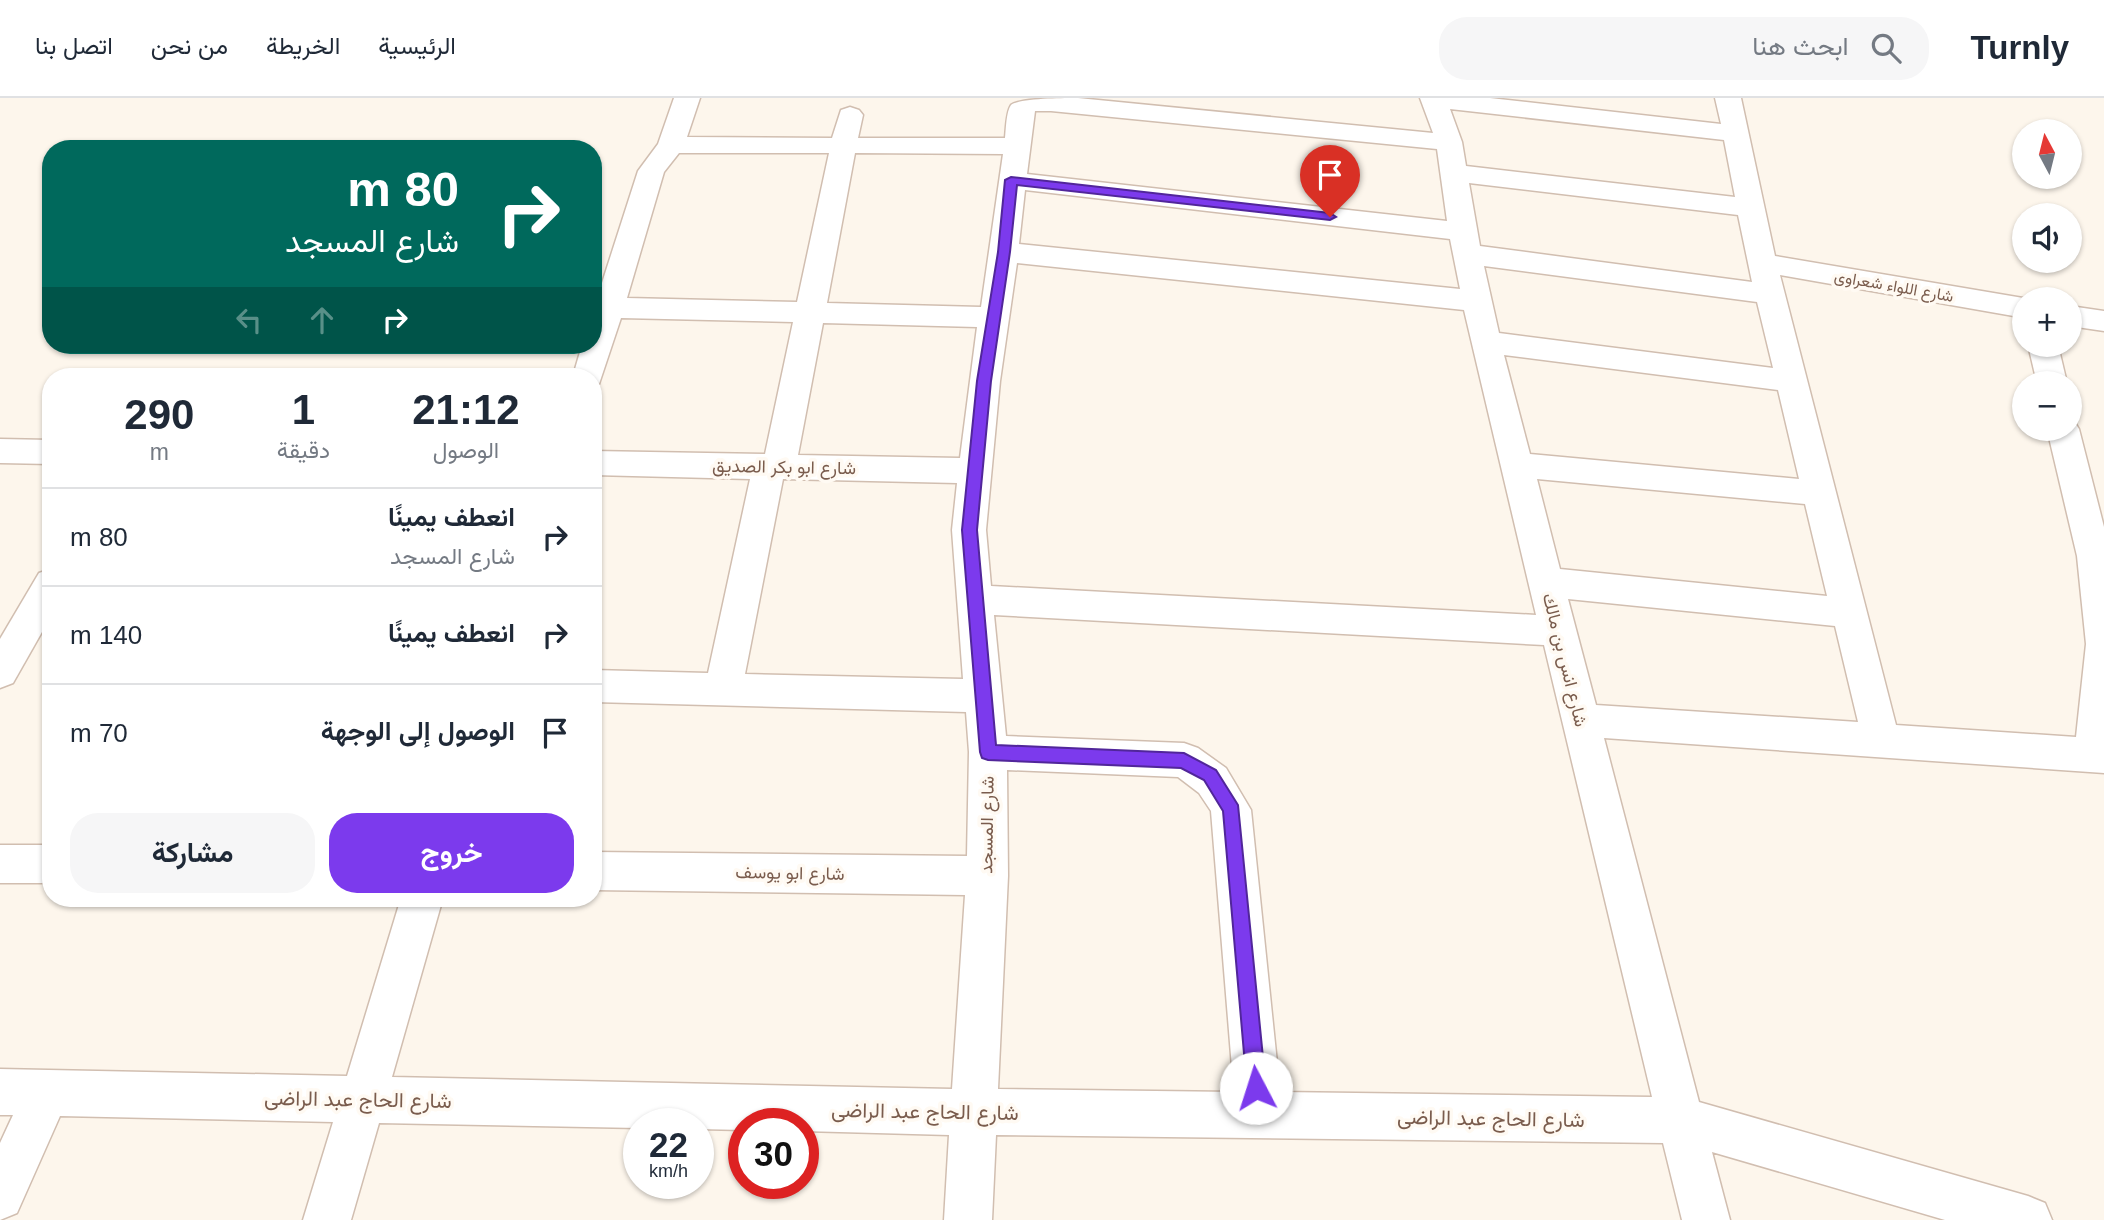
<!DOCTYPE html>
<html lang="ar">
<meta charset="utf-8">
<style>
:root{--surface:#fff;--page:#f6f6f7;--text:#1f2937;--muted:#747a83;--line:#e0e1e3;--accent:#7c3aed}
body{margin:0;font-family:Arial,Vazirmatn,sans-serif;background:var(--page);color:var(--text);direction:rtl;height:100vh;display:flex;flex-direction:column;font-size:26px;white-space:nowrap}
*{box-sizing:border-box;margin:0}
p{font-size:23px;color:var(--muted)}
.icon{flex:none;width:38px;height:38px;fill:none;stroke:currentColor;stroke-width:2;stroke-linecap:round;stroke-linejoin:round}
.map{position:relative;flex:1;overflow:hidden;direction:ltr}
.sheet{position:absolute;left:42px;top:270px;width:560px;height:539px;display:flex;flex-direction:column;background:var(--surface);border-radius:28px;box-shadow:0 2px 5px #0004;direction:rtl}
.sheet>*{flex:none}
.top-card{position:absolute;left:42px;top:42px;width:560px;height:214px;border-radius:28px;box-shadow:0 2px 5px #0004;direction:rtl;background:#00695c;color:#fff;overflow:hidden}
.needle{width:46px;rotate:353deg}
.buttons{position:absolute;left:2012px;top:21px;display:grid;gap:14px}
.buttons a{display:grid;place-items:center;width:70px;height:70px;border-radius:50%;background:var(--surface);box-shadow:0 2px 5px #0004;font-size:35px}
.speed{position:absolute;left:623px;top:1010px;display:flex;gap:14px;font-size:35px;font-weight:700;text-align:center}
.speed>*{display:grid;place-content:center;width:91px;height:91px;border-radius:50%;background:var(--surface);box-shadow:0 2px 5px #0004;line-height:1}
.speed small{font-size:18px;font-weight:400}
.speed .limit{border:10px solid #d22;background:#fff;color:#111}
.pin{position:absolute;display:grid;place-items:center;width:60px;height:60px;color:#fff;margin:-72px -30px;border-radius:50% 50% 50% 0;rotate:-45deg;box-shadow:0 0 7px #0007}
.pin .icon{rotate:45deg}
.me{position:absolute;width:77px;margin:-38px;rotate:355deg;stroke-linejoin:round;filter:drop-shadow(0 0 5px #0008)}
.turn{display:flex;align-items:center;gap:24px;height:147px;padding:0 28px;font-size:32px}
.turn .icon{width:91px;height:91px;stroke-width:2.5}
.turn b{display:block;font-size:49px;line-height:60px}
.lanes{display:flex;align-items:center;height:66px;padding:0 28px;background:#0003;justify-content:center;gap:35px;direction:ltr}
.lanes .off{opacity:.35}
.eta{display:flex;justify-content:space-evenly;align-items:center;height:119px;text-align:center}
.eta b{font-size:42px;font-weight:700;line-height:49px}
.action{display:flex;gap:14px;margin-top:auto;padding:14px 28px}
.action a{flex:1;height:80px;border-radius:28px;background:var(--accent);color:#fff;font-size:28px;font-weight:700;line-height:80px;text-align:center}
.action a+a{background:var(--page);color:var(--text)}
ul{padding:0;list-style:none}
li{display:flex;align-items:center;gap:21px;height:98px;padding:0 28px;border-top:2px solid var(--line)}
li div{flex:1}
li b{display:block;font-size:26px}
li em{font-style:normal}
header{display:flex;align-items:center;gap:42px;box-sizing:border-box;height:98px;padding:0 35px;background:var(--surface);border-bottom:2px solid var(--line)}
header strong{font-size:33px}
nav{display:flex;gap:38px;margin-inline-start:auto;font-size:24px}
.search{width:490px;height:63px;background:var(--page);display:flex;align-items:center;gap:18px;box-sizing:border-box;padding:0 24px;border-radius:28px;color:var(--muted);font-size:26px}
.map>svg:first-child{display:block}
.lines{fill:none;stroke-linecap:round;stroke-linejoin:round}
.street-casing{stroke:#d1beb0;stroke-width:3}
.street{fill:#fff;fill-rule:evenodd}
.route{fill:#7c3aed;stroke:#51269a;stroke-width:2}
.labels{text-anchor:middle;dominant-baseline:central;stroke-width:7;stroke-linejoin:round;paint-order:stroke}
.far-street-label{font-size:16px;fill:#7a5c4d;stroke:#fffaf3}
.street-label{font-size:18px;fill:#7a5c4d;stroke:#fffaf3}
.near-street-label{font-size:21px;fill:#7a5c4d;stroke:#fffaf3}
</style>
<header>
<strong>Turnly</strong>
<div class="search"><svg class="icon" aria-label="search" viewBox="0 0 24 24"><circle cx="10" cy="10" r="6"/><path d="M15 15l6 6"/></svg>ابحث هنا</div>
<nav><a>الرئيسية</a><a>الخريطة</a><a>من نحن</a><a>اتصل بنا</a></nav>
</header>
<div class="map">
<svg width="2104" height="1122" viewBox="0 0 2104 1122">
<rect width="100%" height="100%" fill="#fdf6ec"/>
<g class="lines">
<g class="street-casing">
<g id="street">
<path d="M674 0H700L687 39 832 40 841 12 850 9 859 12 863 17 858 40H1005C1006 31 1006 14 1011 7 1020 0 1063 0 1078 0L1433 35 1420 0H1490L1721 26 1715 0H1741L1775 158 2029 201H2025V220L1780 177 1896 627 2076 639 2086 546 2077 458 2047 331H2070V321L2074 323 2079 331 2104 429V675L1604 640 1699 1004 2028 1098 2045 1105 2052 1122H1945L1712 1054 1730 1122H1682L1663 1045 996 1037 992 1122H944L949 1037 803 1033V1026H744V1032L698 1031V1026H639V1030L379 1025 351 1122H303L333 1024 60 1018 17 1115 0 1122V1045L13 1017H0V971L347 978 401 800H443L392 979 952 991 965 797 593 792V754L967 758 969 654 966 614 593 604V572L708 575 750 381 593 377V353L765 356 793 224 621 220 599 286 593 287V278H573L582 247H593V213L638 73 658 46ZM1450 11 1724 42 1735 99 1466 68 1462 44ZM1035 13H1051L1437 51 1447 123 1027 76ZM679 55H829L797 204 627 200 664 74ZM855 55 1003 56 981 209 827 205ZM1469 85 1738 117 1752 184 1480 148ZM1025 92 1450 141 1460 191 1019 146ZM1017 165 1464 212 1536 517 991 488 986 432 1000 283ZM1484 168 1757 204 1773 270 1499 235ZM823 225 977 229 960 360 798 357ZM1504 257 1778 292 1799 381 1530 356ZM783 381 957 385 952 432 963 581 745 576ZM1537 381 1805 406 1827 498 1560 471ZM1568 501 1835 528 1858 624 1596 607ZM994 517 1544 547 1652 999 1280 994 1251 712 1226 670 1198 650 1184 645 1006 638ZM1007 672 1178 679 1199 695 1211 713 1234 994 998 991 1008 778Z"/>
<path d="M2070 208 2104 213V233L2070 228Z"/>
<path d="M2028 247H2058L2067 285H2037Z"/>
<path d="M0 341 51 342V366L0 365Z"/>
<path d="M51 471V518L13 585 0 590V541L39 475Z"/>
<rect x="0" y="747" width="51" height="38"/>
</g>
</g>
<use href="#street" class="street"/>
</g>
<path class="route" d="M1011 79 1330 115 1336 119 1330 122 1017 87 1010 154 991 283 977 432 996 647 1184 655 1216 672 1238 707 1266 990 1263 997 1256 1000 1250 997 1247 990 1223 713 1204 682 1181 670 988 662 982 660 980 654 962 432 977 283 998 154 1005 82Z"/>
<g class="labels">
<g class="far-street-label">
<text transform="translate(1894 188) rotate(10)">شارع اللواء شعراوى</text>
</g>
<g class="street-label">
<text transform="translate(784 369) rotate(1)">شارع ابو بكر الصديق</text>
<text transform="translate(1565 562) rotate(76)">شارع انس بن مالك</text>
<text transform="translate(987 727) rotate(-89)">شارع المسجد</text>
<text transform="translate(790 775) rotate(1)">شارع ابو يوسف</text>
</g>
<g class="near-street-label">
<text transform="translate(358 1001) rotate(1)">شارع الحاج عبد الراضى</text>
<text transform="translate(925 1013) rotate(1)">شارع الحاج عبد الراضى</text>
<text transform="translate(1491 1020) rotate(1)">شارع الحاج عبد الراضى</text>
</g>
</g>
</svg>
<div class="buttons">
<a><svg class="needle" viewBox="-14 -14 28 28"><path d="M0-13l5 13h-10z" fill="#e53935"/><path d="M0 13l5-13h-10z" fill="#747a83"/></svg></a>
<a><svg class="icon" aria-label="sound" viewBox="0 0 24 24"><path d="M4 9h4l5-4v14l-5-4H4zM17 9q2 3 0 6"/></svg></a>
<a>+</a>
<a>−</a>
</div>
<div class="speed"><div>22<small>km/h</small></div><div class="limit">30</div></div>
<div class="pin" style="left:1330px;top:119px;background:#d93025"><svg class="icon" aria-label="arrive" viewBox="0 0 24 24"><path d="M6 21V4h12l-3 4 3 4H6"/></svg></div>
<svg class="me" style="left:1256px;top:990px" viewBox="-20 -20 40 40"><circle r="19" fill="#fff"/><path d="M0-13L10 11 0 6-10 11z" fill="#7c3aed"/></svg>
<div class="top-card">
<div class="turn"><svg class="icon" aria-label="right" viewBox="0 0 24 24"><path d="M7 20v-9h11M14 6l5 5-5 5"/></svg><div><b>80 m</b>شارع المسجد</div></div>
<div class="lanes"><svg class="icon off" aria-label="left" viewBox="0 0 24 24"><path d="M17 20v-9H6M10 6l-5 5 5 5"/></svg><svg class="icon off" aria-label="ahead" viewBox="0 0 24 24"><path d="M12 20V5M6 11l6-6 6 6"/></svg><svg class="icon" aria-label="right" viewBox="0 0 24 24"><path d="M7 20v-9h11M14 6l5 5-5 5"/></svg></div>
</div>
<section class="sheet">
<div class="eta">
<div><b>21:12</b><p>الوصول</p></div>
<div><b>1</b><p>دقيقة</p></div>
<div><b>290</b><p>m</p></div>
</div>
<ul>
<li><svg class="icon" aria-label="right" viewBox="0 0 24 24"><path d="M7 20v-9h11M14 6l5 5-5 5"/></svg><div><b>انعطف يمينًا</b><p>شارع المسجد</p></div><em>80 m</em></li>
<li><svg class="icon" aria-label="right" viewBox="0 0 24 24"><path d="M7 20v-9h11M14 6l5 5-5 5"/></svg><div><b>انعطف يمينًا</b></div><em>140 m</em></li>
<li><svg class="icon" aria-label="arrive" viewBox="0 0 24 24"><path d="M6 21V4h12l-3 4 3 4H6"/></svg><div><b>الوصول إلى الوجهة</b></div><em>70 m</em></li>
</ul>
<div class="action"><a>خروج</a><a>مشاركة</a></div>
</section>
</div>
